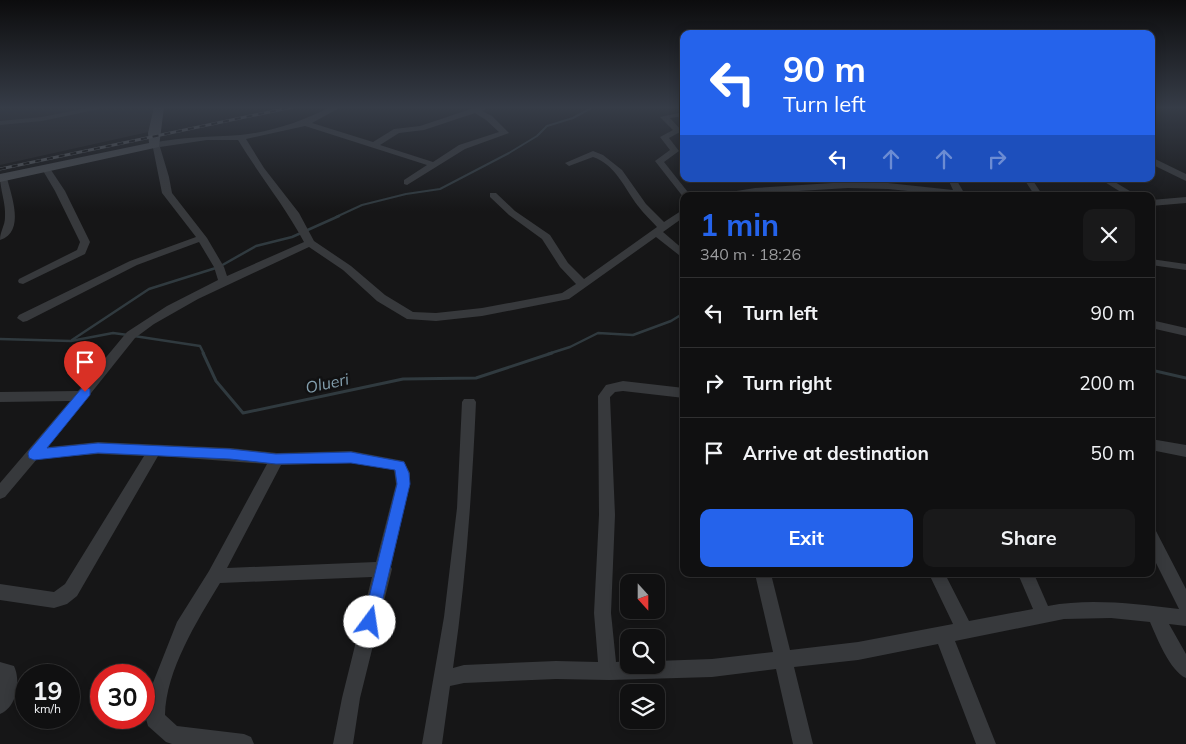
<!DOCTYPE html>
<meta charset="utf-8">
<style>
:root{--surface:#101011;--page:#19191a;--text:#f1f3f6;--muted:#9c9d9f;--line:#303031;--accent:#2563eb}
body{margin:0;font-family:Mulish,sans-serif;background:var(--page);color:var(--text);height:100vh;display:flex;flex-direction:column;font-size:19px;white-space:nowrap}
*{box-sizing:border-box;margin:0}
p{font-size:16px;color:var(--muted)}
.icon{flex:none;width:28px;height:28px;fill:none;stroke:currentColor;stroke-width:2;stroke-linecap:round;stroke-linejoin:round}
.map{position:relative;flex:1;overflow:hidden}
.side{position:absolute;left:680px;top:192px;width:475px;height:385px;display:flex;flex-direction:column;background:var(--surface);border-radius:10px;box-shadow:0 2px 12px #0003,0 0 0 1px var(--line)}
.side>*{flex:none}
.hud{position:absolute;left:680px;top:30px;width:475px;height:152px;border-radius:10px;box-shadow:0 2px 12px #0003,0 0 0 1px var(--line);background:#2563eb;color:#fff;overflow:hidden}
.needle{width:32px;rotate:159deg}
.buttons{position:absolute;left:620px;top:574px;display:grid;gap:10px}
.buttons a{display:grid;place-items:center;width:45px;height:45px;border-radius:10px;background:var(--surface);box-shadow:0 2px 12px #0003,0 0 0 1px var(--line);font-size:25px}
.speed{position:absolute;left:15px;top:664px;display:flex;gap:10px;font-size:25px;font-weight:700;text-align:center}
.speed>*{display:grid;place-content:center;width:65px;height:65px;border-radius:50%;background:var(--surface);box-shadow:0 2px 12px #0003,0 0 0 1px var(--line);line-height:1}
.speed small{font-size:12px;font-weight:400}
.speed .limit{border:8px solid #d22;background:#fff;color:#111}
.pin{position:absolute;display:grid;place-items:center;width:42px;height:42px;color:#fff;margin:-51px -21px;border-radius:50% 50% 50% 0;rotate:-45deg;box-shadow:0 0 5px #0007}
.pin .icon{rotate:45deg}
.me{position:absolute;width:55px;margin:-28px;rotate:14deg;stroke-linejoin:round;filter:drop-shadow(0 0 4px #0008)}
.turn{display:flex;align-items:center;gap:18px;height:105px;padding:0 20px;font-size:22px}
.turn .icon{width:65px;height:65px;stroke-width:2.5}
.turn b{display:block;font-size:35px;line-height:42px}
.lanes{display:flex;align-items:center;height:48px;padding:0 20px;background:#0003;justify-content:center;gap:25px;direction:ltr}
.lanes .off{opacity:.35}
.round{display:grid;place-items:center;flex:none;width:52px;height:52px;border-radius:10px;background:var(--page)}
.summary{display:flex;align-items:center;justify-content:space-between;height:85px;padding:0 20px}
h1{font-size:30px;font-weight:700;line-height:38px;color:var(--accent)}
.cta{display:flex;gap:10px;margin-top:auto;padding:10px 20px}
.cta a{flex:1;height:58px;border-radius:10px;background:var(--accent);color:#fff;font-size:20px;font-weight:700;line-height:58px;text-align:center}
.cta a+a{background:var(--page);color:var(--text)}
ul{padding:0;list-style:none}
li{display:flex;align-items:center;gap:15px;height:70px;padding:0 20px;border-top:1px solid var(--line)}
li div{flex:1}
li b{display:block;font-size:19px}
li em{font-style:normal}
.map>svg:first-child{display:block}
.built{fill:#222224}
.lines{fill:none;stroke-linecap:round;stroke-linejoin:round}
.stream-far2{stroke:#303a3f;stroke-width:2}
.stream-far1{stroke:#303a3f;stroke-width:2.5}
.stream{stroke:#303a3f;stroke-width:3}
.street{fill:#37393c;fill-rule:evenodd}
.secondary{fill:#45484c;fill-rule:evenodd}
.rail-casing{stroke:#505357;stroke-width:3}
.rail{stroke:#111112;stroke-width:2;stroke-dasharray:6;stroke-linecap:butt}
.route{fill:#2563eb;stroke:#184099}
.labels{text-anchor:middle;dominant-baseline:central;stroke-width:5;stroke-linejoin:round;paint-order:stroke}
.water-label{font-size:16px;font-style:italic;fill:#839fae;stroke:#111112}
</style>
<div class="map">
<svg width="1186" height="744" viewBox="0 0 1186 744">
<rect width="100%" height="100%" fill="#161617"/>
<path class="built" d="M0 107H157L153 131 0 165Z"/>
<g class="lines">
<path class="stream-far2" d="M336 217 362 205 406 194 440 189 509 153 537 136 547 126 573 118 593 107"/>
<g class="stream-far1">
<path d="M134 336 200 346 204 354"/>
<path d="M0 339 71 341 113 333 128 335"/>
<path d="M72 340 149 289 219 267 256 246 292 237 339 216"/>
<path d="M548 354 570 347 598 333 633 335 671 321 684 313"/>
</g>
<g class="stream">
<path d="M203 353 216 381 243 413 403 379 476 378 552 353"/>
<path d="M1151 370 1186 378"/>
</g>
<g class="street">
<path d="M92 107H109L42 121 0 125V121L42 117Z"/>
<path d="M331 107H341L312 123 373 142 394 129 420 126 477 107H489L482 111 492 116 509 133 465 149 407 185 404 184V180L427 165 305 126 246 139 264 168 299 213 314 241 351 266 385 295 413 312 436 313 482 308 562 293 576 284 560 267 542 239 509 215 490 197V193H496L515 211 550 235 568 263 584 279 657 227C651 220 644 214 638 206 625 189 615 164 593 157L569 166 565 163 593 151 603 155 622 170 646 204 664 222 684 209V217L663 232 684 250V259L656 237 569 299 482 316 436 321 407 319 377 301 343 270 309 247 198 299 154 324 135 338 48 447 98 442 231 448 277 453 351 451 404 461 410 473V484L391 567 392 569 360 698 353 744H333L342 698 372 577 220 583C197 621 166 670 165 715L177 726 244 734 251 737 254 744H172L166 742 148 726 146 719 147 698 177 622 209 571 267 464 158 456 77 596 67 604 54 608 0 600V584L54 592 65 584 144 456 98 454 37 459 5 497 0 499V483L70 401 0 402V392L78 391 127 332 167 306 218 280 214 267 199 242 137 265 27 321 23 322 17 318 19 315 130 261 196 237 162 193 152 143C181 137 210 137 240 135 272 132 302 121 331 107ZM475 113 486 120 499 132 459 145 433 162 380 145 399 133 424 130ZM207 140H238C259 175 285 206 304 242L227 276 224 267 207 238 172 193 169 177 160 147ZM351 463 394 470 396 484 376 562 227 568 281 465Z"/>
<path d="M684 112V116L670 118 682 131 669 138 679 151 664 162 691 196H684V198L655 161 670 150 660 137 673 130 660 117Z"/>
<path d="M1151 157 1186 174V181L1151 164Z"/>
<path d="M46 166 49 167 65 191 90 242 85 254 23 284 19 283 18 281 19 279 77 250 80 242 55 191 42 169Z"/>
<path d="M3 175 7 178C11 195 26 232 0 240 0 231 5 226 5 217 6 203 0 190 0 176Z"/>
<path d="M948 179H956L963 191 982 193 987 196H958L888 189 848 188 719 196 724 193 755 188 848 182 888 183 953 190Z"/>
<path d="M1024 179H1032L1043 196H1035Z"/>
<path d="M1100 179H1110L1138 196H1127Z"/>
<path d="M1186 197V203L1151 206V200Z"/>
<path d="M1151 259 1186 264V270L1151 265Z"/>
<path d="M1151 320 1186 328V336L1151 328Z"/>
<path d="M623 381 684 388V398L623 391 615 392 610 397 615 515 611 613 616 662 629 661V665H656V661L712 659 773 652 755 574H771L790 650 858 642 953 624 929 574H945L969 621 1033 609 1018 574H1034L1048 606C1091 598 1135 604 1179 609L1151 553V529L1156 531 1186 589V626L1169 624 1186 654V678C1170 671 1157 638 1150 622L1111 618 1064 619 955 641 996 744H976L938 644 858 660 794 667 813 744H793L776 669 712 677 609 680 556 679 464 683 450 686 442 744H422L444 617 457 508 462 402 464 399H474L476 402C472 491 466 579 453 668L464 665 556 661 598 662 594 613 599 515 598 396 606 385Z"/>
<path d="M1151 439 1186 445V457L1151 450Z"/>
<path d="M0 662 14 666C21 681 17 707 0 714Z"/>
</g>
<path class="secondary" d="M154 107H164L159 147 0 182V174L149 143 148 133Z"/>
<g class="rail-casing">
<path id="rail" d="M0 169 293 107"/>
</g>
<use href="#rail" class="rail"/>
</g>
<linearGradient id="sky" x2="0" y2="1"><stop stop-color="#0c0c0d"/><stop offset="0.51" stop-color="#363c47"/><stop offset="1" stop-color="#363c47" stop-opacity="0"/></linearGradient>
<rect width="1186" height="211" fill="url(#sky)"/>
<path class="route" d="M85 387 90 389V395L47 448 98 443 230 449 276 454 351 452 404 462 409 473 410 484 376 628 370 630 365 628 363 622 397 484 395 470 351 463 276 464 230 459 98 453 34 460 29 458 28 454 29 451 81 389Z"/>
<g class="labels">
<g class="water-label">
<text transform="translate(327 383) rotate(-12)">Olueri</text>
</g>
</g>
</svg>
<div class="buttons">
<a><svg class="needle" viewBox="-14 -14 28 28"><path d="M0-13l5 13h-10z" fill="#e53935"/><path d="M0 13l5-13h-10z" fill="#9c9d9f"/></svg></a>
<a><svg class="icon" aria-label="search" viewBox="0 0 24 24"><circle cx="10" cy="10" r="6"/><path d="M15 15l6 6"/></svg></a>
<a><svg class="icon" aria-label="layers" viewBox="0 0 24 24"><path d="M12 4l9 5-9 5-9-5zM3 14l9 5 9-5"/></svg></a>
</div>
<div class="speed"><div>19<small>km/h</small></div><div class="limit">30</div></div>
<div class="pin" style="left:85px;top:392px;background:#d93025"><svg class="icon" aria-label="arrive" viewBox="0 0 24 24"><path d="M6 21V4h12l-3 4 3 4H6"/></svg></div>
<svg class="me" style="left:370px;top:622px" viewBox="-20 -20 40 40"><circle r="19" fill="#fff"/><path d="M0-13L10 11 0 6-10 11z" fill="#2563eb"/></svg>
<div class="hud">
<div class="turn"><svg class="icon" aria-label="left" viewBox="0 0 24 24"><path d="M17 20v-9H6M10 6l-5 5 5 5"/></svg><div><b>90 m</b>Turn left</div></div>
<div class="lanes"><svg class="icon" aria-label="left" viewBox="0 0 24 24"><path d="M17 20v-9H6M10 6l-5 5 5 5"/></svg><svg class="icon off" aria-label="ahead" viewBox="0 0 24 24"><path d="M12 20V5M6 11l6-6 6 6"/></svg><svg class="icon off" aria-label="ahead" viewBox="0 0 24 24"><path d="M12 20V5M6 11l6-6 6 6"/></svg><svg class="icon off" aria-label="right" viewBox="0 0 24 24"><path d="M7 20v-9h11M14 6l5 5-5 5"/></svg></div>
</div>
<section class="side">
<div class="summary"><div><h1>1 min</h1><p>340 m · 18:26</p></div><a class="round"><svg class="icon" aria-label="close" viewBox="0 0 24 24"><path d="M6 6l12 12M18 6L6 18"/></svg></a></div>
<ul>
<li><svg class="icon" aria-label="left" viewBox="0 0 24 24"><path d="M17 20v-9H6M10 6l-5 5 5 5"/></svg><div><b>Turn left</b></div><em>90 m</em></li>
<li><svg class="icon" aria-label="right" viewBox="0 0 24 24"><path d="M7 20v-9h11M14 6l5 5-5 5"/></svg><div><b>Turn right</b></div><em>200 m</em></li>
<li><svg class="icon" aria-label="arrive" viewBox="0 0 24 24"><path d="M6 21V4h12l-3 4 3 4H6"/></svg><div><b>Arrive at destination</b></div><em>50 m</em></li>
</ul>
<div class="cta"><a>Exit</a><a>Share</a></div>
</section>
</div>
